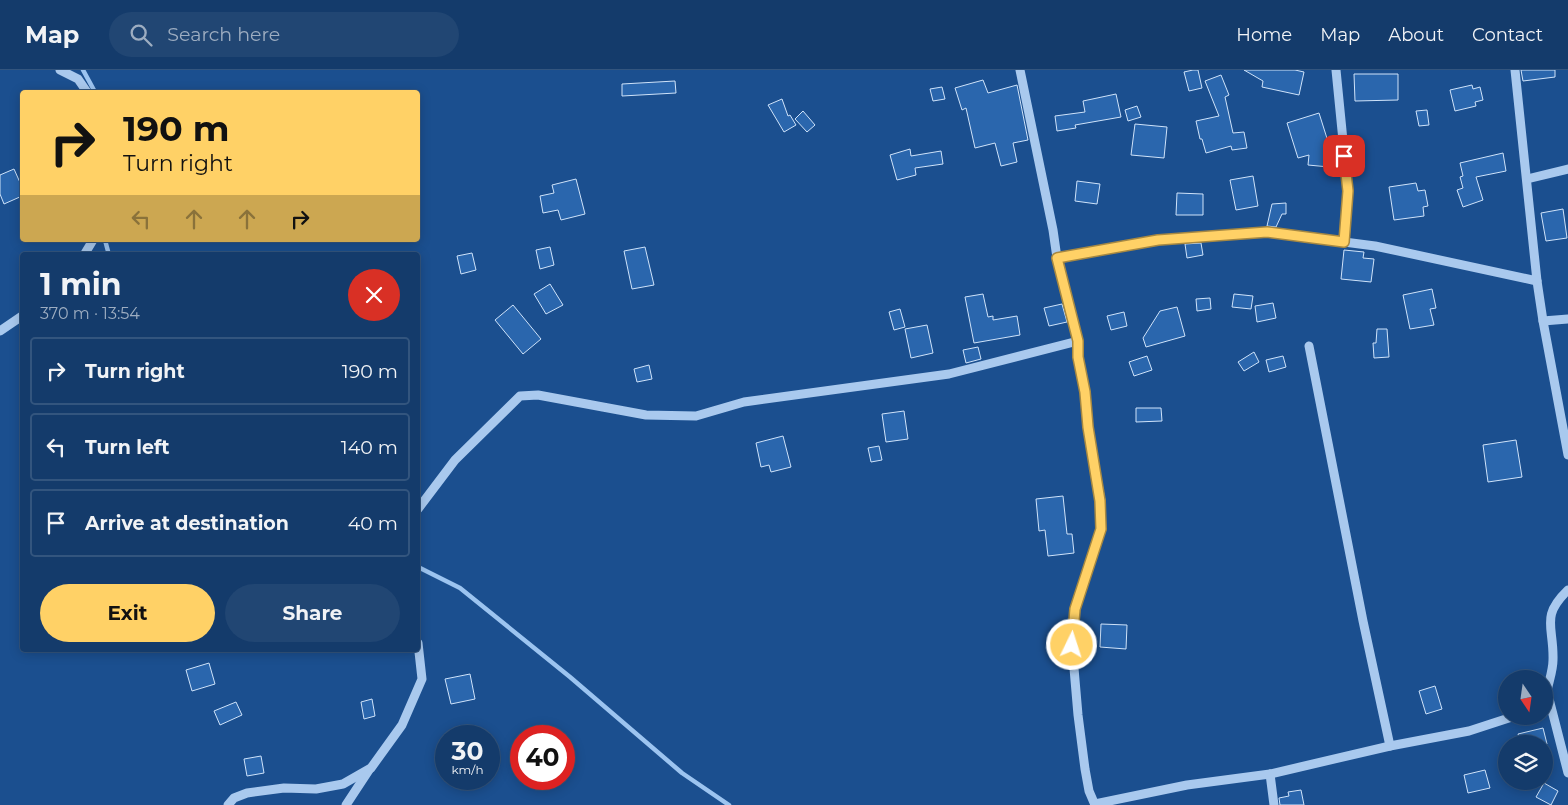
<!DOCTYPE html>
<meta charset="utf-8">
<style>
:root{--surface:#143b6b;--page:#214673;--text:#f1f3f6;--muted:#9dadc1;--line:#33557e;--accent:#ffd166}
body{margin:0;font-family:Montserrat,sans-serif;background:var(--page);color:var(--text);height:100vh;display:flex;flex-direction:column;font-size:19px;white-space:nowrap}
*{box-sizing:border-box;margin:0}
p{font-size:16px;color:var(--muted)}
.icon{flex:none;width:28px;height:28px;fill:none;stroke:currentColor;stroke-width:2;stroke-linecap:round;stroke-linejoin:round}
.map{position:relative;flex:1;overflow:hidden}
.details{position:absolute;left:20px;top:182px;width:400px;height:400px;display:flex;flex-direction:column;background:var(--surface);border-radius:5px;box-shadow:0 2px 12px #0003,0 0 0 1px var(--line)}
.details>*{flex:none}
.hud{position:absolute;left:20px;top:20px;width:400px;height:152px;border-radius:5px;box-shadow:0 2px 12px #0003,0 0 0 1px var(--line);background:#ffd166;color:#111;overflow:hidden}
.needle{width:32px;rotate:167deg}
.fabs{position:absolute;left:1498px;top:600px;display:grid;gap:10px}
.fabs a{display:grid;place-items:center;width:55px;height:55px;border-radius:50%;background:var(--surface);box-shadow:0 2px 12px #0003,0 0 0 1px var(--line);font-size:25px}
.speed{position:absolute;left:435px;top:655px;display:flex;gap:10px;font-size:25px;font-weight:700;text-align:center}
.speed>*{display:grid;place-content:center;width:65px;height:65px;border-radius:50%;background:var(--surface);box-shadow:0 2px 12px #0003,0 0 0 1px var(--line);line-height:1}
.speed small{font-size:12px;font-weight:400}
.speed .limit{border:8px solid #d22;background:#fff;color:#111}
.pin{position:absolute;display:grid;place-items:center;width:42px;height:42px;color:#fff;margin:-21px;border-radius:10px;box-shadow:0 2px 8px #0006}
.me{position:absolute;width:55px;margin:-28px;rotate:4deg;stroke-linejoin:round;filter:drop-shadow(0 0 4px #0008)}
.turn{display:flex;align-items:center;gap:18px;height:105px;padding:0 20px;font-size:22px}
.turn .icon{width:65px;height:65px;stroke-width:2.5}
.turn b{display:block;font-size:35px;line-height:42px}
.lanes{display:flex;align-items:center;height:48px;padding:0 20px;background:#0003;justify-content:center;gap:25px;direction:ltr}
.lanes .off{opacity:.35}
.round{display:grid;place-items:center;flex:none;width:52px;height:52px;border-radius:26px;background:var(--page)}
.headline{display:flex;align-items:center;justify-content:space-between;height:85px;padding:0 20px}
h1{font-size:30px;font-weight:700;line-height:38px}
.cta{display:flex;gap:10px;margin-top:auto;padding:10px 20px}
.cta a{flex:1;height:58px;border-radius:30px;background:var(--accent);color:#111;font-size:20px;font-weight:700;line-height:58px;text-align:center}
.cta a+a{background:var(--page);color:var(--text)}
ul{padding:0;list-style:none}
li{display:flex;align-items:center;gap:15px;height:68px;margin:0 10px 8px;padding:0 10px;border:2px solid var(--line);border-radius:5px}
li div{flex:1}
li b{display:block;font-size:19px}
li em{font-style:normal}
header{display:flex;align-items:center;gap:30px;box-sizing:border-box;height:70px;padding:0 25px;background:var(--surface);border-bottom:1px solid var(--line)}
header strong{font-size:24px}
nav{display:flex;gap:28px;margin-inline-start:auto;font-size:18px}
.search{width:350px;height:45px;background:var(--page);display:flex;align-items:center;gap:12px;box-sizing:border-box;padding:0 18px;border-radius:28px;color:var(--muted);font-size:19px}
.map>svg:first-child{display:block}
.lines{fill:none;stroke-linecap:round;stroke-linejoin:round}
.stream{stroke:#9cc4f0;stroke-width:4.5}
.building{fill:#2a66ad;stroke:#cfe3fa}
.minor{stroke:#a9c9ee;stroke-width:9}
.route-casing{stroke:#a68842;stroke-width:12}
.route{stroke:#ffd166;stroke-width:9}
</style>
<header>
<strong>Map</strong>
<div class="search"><svg class="icon" aria-label="search" viewBox="0 0 24 24"><circle cx="10" cy="10" r="6"/><path d="M15 15l6 6"/></svg>Search here</div>
<nav><a>Home</a><a>Map</a><a>About</a><a>Contact</a></nav>
</header>
<div class="map">
<svg width="1568" height="735" viewBox="0 0 1568 735">
<rect width="100%" height="100%" fill="#1b4f8f"/>
<g class="lines">
<g class="stream">
<path d="M83 0 95 22"/>
<path d="M105 170 109 185"/>
<path d="M418 497 460 518 570 607 682 703 729 735"/>
</g>
</g>
<g class="building">
<path d="M1193 0H1198L1202 18 1189 21 1184 2Z"/>
<path d="M1244 0H1295L1304 2 1299 25 1262 17 1263 11Z"/>
<path d="M1521 0H1555V7L1523 11Z"/>
<path d="M1354 4H1398V30L1355 31Z"/>
<path d="M1221 5 1229 25 1225 27 1233 63 1244 62 1247 78 1232 80 1231 76 1206 83 1202 69H1200L1196 51 1219 46 1205 11Z"/>
<path d="M983 10 988 23 1017 15 1028 70 1013 73 1017 92 1001 96 995 73 975 78 966 38 962 40 955 18Z"/>
<path d="M675 11 676 23 622 26V14Z"/>
<path d="M1472 15 1473 19 1480 17 1483 30 1475 32 1476 36 1455 41 1450 20Z"/>
<path d="M942 17 945 29 933 31 930 19Z"/>
<path d="M1116 24 1121 47 1075 55 1076 58 1057 61 1055 46 1085 42 1083 31Z"/>
<path d="M782 29 788 46 790 45 796 55 784 62 768 35Z"/>
<path d="M1137 36 1141 47 1128 51 1125 40Z"/>
<path d="M1427 40 1429 55 1419 56 1416 41Z"/>
<path d="M803 41 815 55 807 62 795 49Z"/>
<path d="M1319 43 1331 81 1329 97 1308 95 1309 85 1298 88 1287 53Z"/>
<path d="M1135 54 1167 57 1164 88 1131 85Z"/>
<path d="M910 79 911 86 941 81 943 94 915 98 916 105 897 110 890 85Z"/>
<path d="M1503 83 1506 101 1476 107 1483 130 1463 137 1457 120 1463 118 1460 107 1463 106 1460 93Z"/>
<path d="M14 99 22 117V126L4 134 0 124V105Z"/>
<path d="M1253 106 1258 136 1236 140 1230 110Z"/>
<path d="M576 109 585 144 561 150 558 140 543 143 540 126 554 123 552 115Z"/>
<path d="M1077 111 1100 114 1097 134 1075 131Z"/>
<path d="M1416 113 1418 121 1425 120 1428 136 1423 137 1424 146 1394 150 1389 117Z"/>
<path d="M1177 123 1203 124V145H1176Z"/>
<path d="M1286 133V144H1282L1276 157 1267 156 1272 134Z"/>
<path d="M1563 139 1567 168 1546 171 1541 143Z"/>
<path d="M1201 173 1203 185 1187 188 1185 174Z"/>
<path d="M550 177 554 195 540 199 536 180Z"/>
<path d="M645 177 654 215 632 219 624 181Z"/>
<path d="M1344 180 1364 182 1363 188 1374 189 1371 212 1341 209Z"/>
<path d="M472 183 476 200 461 204 457 186Z"/>
<path d="M550 214 563 235 546 244 534 224Z"/>
<path d="M1432 219 1436 238 1430 239 1434 255 1410 259 1403 225Z"/>
<path d="M983 224 988 247 993 246V250L1017 246 1020 265 974 273 965 227Z"/>
<path d="M1234 224 1253 226 1251 239 1232 237Z"/>
<path d="M1210 228 1211 239 1197 241 1196 229Z"/>
<path d="M1273 233 1276 248 1257 252 1255 236Z"/>
<path d="M1062 234 1067 252 1049 256 1044 238Z"/>
<path d="M513 235 541 269 523 284 495 250Z"/>
<path d="M1177 237 1185 266 1146 277 1143 268 1160 241Z"/>
<path d="M900 239 905 257 894 260 889 242Z"/>
<path d="M1124 242 1127 256 1111 260 1107 246Z"/>
<path d="M927 255 933 283 911 288 905 259Z"/>
<path d="M1377 259H1387L1389 287 1374 288 1373 273H1376Z"/>
<path d="M978 277 981 289 966 293 963 280Z"/>
<path d="M1254 282 1259 292 1244 301 1238 292Z"/>
<path d="M1147 286 1152 300 1134 306 1129 292Z"/>
<path d="M1283 286 1286 297 1269 302 1266 290Z"/>
<path d="M649 295 652 309 637 312 634 299Z"/>
<path d="M1136 338H1161L1162 351 1136 352Z"/>
<path d="M904 341 908 369 886 372 882 344Z"/>
<path d="M783 366 791 397 771 402 769 395 761 397 756 373Z"/>
<path d="M1516 370 1522 407 1488 412 1483 375Z"/>
<path d="M879 376 882 390 871 392 868 378Z"/>
<path d="M1063 426 1067 464H1072L1074 483 1048 486 1045 460 1039 461 1036 429Z"/>
<path d="M1101 554 1127 555 1126 579 1100 577Z"/>
<path d="M209 593 215 614 192 621 186 600Z"/>
<path d="M470 604 475 629 451 634 445 609Z"/>
<path d="M1435 616 1442 639 1426 644 1419 621Z"/>
<path d="M372 629 375 646 364 649 361 632Z"/>
<path d="M236 632 242 645 220 655 214 641Z"/>
<path d="M1543 658 1547 674H1521L1518 664Z"/>
<path d="M261 686 264 703 247 706 244 689Z"/>
<path d="M1485 700 1490 718 1468 723 1464 705Z"/>
<path d="M1544 713 1558 721 1551 735 1536 727Z"/>
<path d="M1301 720 1304 735H1280L1279 728 1289 726 1288 722Z"/>
</g>
<g class="lines">
<g class="minor">
<path d="M60 0 78 9 87 22"/>
<path d="M1020 0 1053 160 1057 188 1078 271V287L1085 322 1088 357 1101 431V459L1075 539 1072 575 1078 645 1085 699 1089 721 1095 735"/>
<path d="M1336 0 1348 121 1345 172"/>
<path d="M1515 0 1537 211 1543 251 1568 385"/>
<path d="M1527 109 1568 99"/>
<path d="M84 185 93 170"/>
<path d="M1057 188 1158 170 1267 162 1375 176 1537 211"/>
<path d="M1543 251 1568 249"/>
<path d="M0 261 22 246"/>
<path d="M1309 276 1363 551 1390 676"/>
<path d="M418 439 455 390 520 326 538 325 646 345 696 346 744 332 949 304 1078 271"/>
<path d="M1547 621 1568 703"/>
<path d="M1544 624 1547 621C1549 611 1553 600 1553 590 1554 556 1540 547 1568 520"/>
<path d="M1270 704 1274 735"/>
<path d="M1095 734 1187 715 1270 704 1390 676 1469 661 1515 646"/>
<path d="M228 735 234 728 247 723 284 718 316 719 343 714 371 698 402 655 422 609 418 573"/>
<path d="M346 735 369 700"/>
</g>
</g>
<g class="lines">
<g class="route-casing">
<path id="route" d="M1072 575 1075 539 1101 459 1100 431 1088 357 1085 322 1078 287V271L1057 188 1158 170 1267 162 1344 172 1348 121 1344 86"/>
</g>
<use href="#route" class="route"/>
</g>
</svg>
<div class="fabs">
<a><svg class="needle" viewBox="-14 -14 28 28"><path d="M0-13l5 13h-10z" fill="#e53935"/><path d="M0 13l5-13h-10z" fill="#9dadc1"/></svg></a>
<a><svg class="icon" aria-label="layers" viewBox="0 0 24 24"><path d="M12 4l9 5-9 5-9-5zM3 14l9 5 9-5"/></svg></a>
</div>
<div class="speed"><div>30<small>km/h</small></div><div class="limit">40</div></div>
<div class="pin" style="left:1344px;top:86px;background:#d93025"><svg class="icon" aria-label="arrive" viewBox="0 0 24 24"><path d="M6 21V4h12l-3 4 3 4H6"/></svg></div>
<svg class="me" style="left:1072px;top:575px" viewBox="-20 -20 40 40"><circle r="17" fill="#ffd166" stroke="#fff" stroke-width="3"/><path d="M0-11L8 9 0 5-8 9z" fill="#fff"/></svg>
<div class="hud">
<div class="turn"><svg class="icon" aria-label="right" viewBox="0 0 24 24"><path d="M7 20v-9h11M14 6l5 5-5 5"/></svg><div><b>190 m</b>Turn right</div></div>
<div class="lanes"><svg class="icon off" aria-label="left" viewBox="0 0 24 24"><path d="M17 20v-9H6M10 6l-5 5 5 5"/></svg><svg class="icon off" aria-label="ahead" viewBox="0 0 24 24"><path d="M12 20V5M6 11l6-6 6 6"/></svg><svg class="icon off" aria-label="ahead" viewBox="0 0 24 24"><path d="M12 20V5M6 11l6-6 6 6"/></svg><svg class="icon" aria-label="right" viewBox="0 0 24 24"><path d="M7 20v-9h11M14 6l5 5-5 5"/></svg></div>
</div>
<section class="details">
<div class="headline"><div><h1>1 min</h1><p>370 m · 13:54</p></div><a class="round" style="background:#d93025;color:#fff"><svg class="icon" aria-label="close" viewBox="0 0 24 24"><path d="M6 6l12 12M18 6L6 18"/></svg></a></div>
<ul>
<li><svg class="icon" aria-label="right" viewBox="0 0 24 24"><path d="M7 20v-9h11M14 6l5 5-5 5"/></svg><div><b>Turn right</b></div><em>190 m</em></li>
<li><svg class="icon" aria-label="left" viewBox="0 0 24 24"><path d="M17 20v-9H6M10 6l-5 5 5 5"/></svg><div><b>Turn left</b></div><em>140 m</em></li>
<li><svg class="icon" aria-label="arrive" viewBox="0 0 24 24"><path d="M6 21V4h12l-3 4 3 4H6"/></svg><div><b>Arrive at destination</b></div><em>40 m</em></li>
</ul>
<div class="cta"><a>Exit</a><a>Share</a></div>
</section>
</div>
